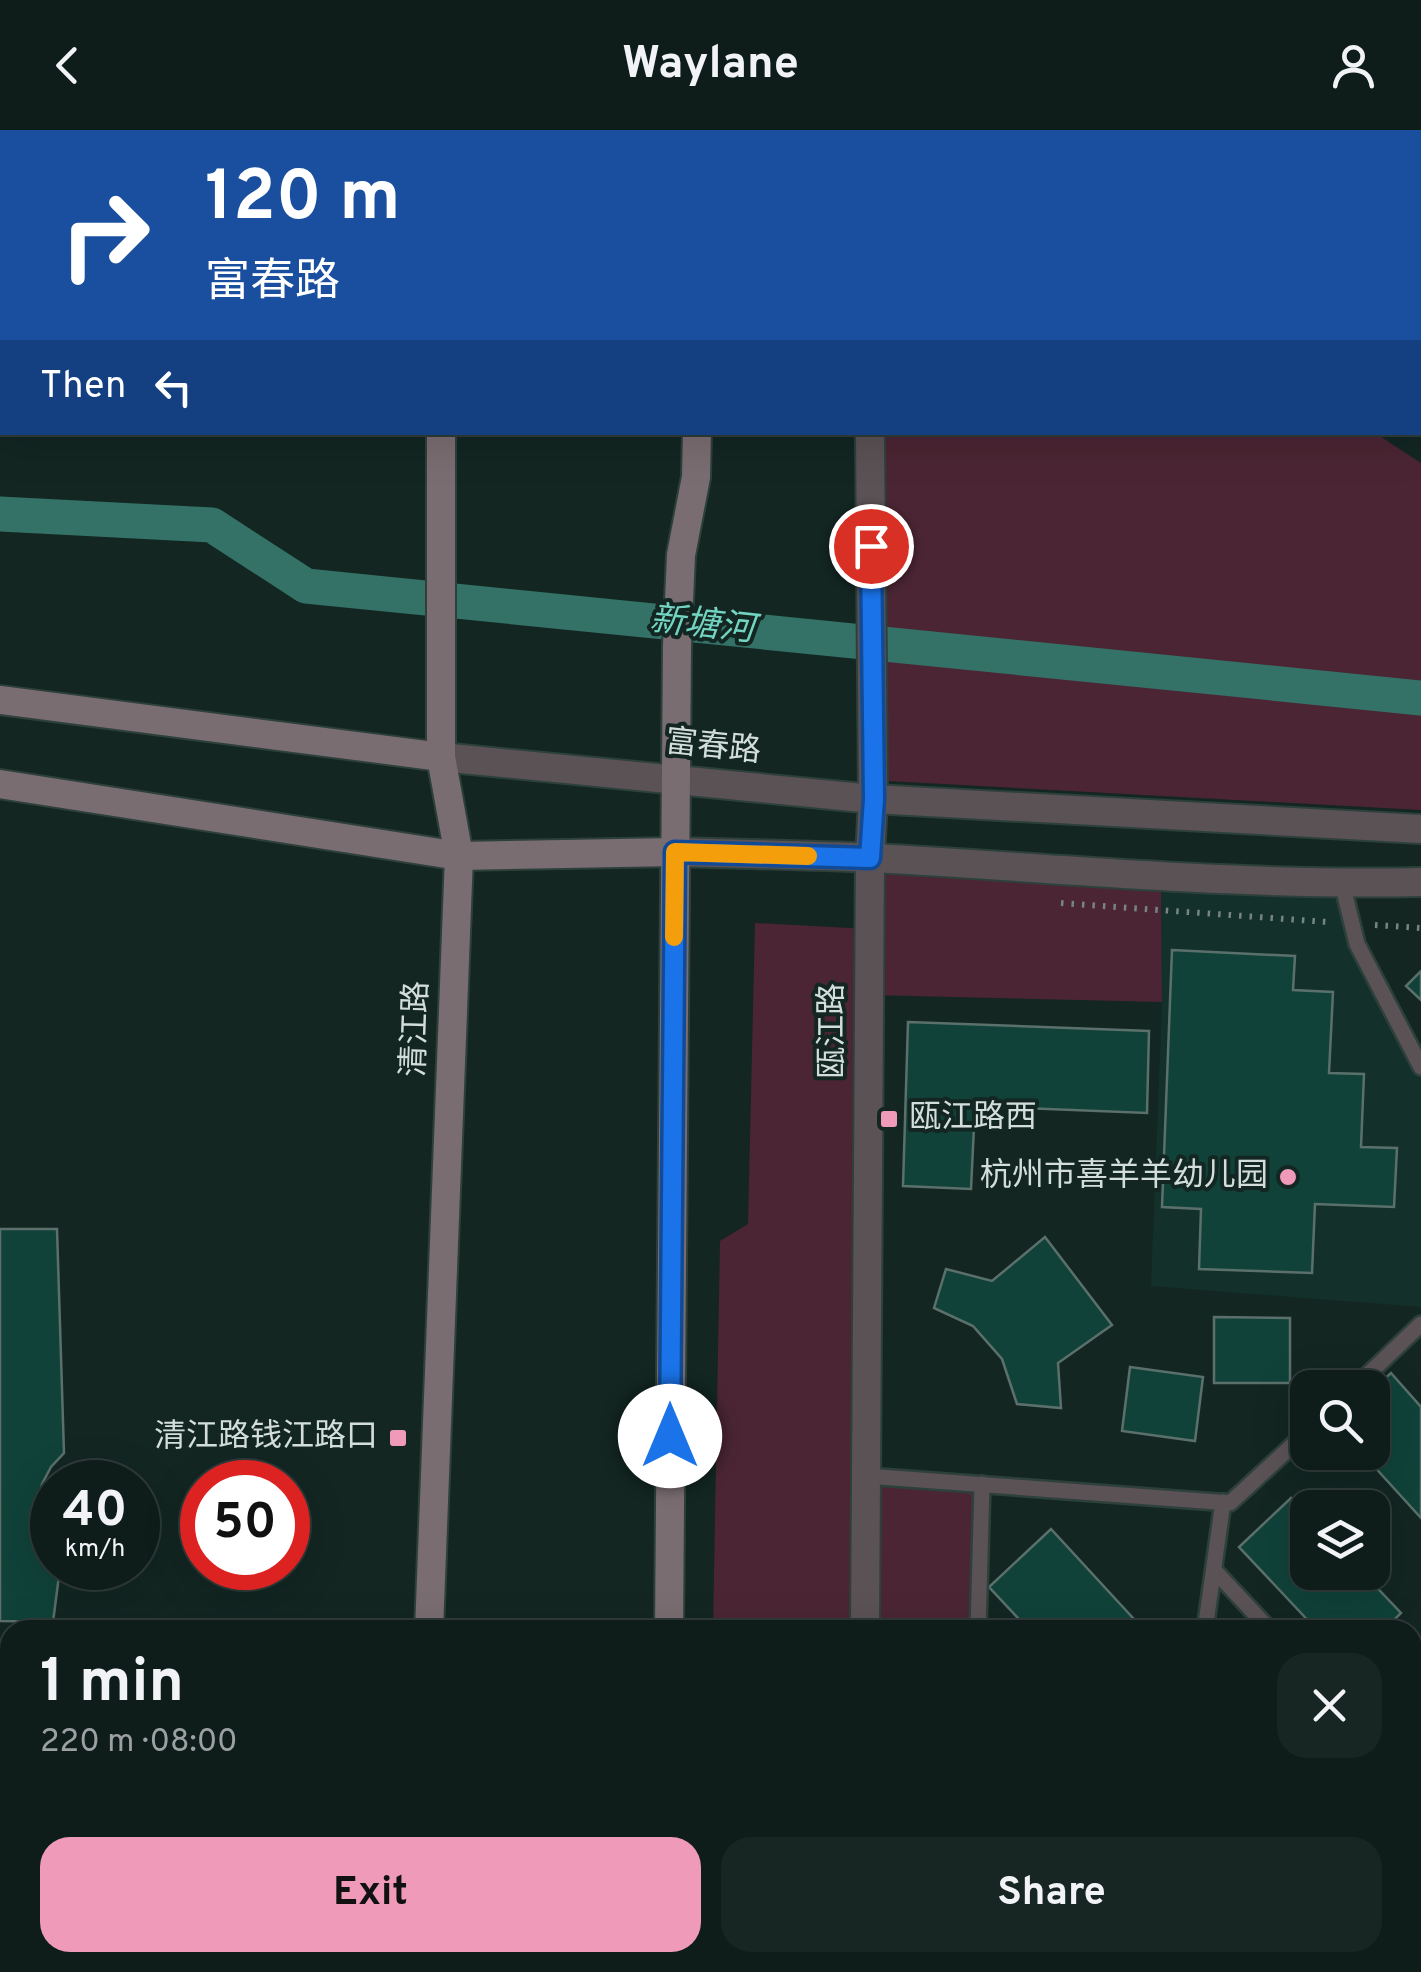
<!DOCTYPE html>
<meta charset="utf-8">
<style>
:root{--surface:#0e1c1a;--page:#172523;--text:#f1f3f6;--muted:#9ba1a2;--line:#2e3a39;--accent:#ef9ab8}
body{margin:0;font-family:Overpass,"Noto Sans SC",sans-serif;background:var(--page);color:var(--text);height:100vh;display:flex;flex-direction:column;font-size:38px;white-space:nowrap}
*{box-sizing:border-box;margin:0}
p{font-size:32px;color:var(--muted)}
.icon{flex:none;width:55px;height:55px;fill:none;stroke:currentColor;stroke-width:2;stroke-linecap:round;stroke-linejoin:round}
.map{position:relative;flex:1;overflow:hidden}
.details{position:absolute;left:0px;top:1490px;width:1422px;height:352px;display:flex;flex-direction:column;background:var(--surface);border-radius:30px 30px 0 0;box-shadow:0 10px 40px #0002,0 0 0 2px var(--line)}
.details>*{flex:none}
.top-card{position:absolute;left:0px;top:0px;width:1422px;height:305px;box-shadow:0 10px 40px #0002,0 0 0 2px var(--line);background:#1a4fa0;color:#fff;overflow:hidden}
.fabs{position:absolute;left:1290px;top:1240px;display:grid;gap:20px}
.fabs a{display:grid;place-items:center;width:100px;height:100px;border-radius:20px;background:var(--surface);box-shadow:0 10px 40px #0002,0 0 0 2px var(--line);font-size:50px}
.speed{position:absolute;left:30px;top:1330px;display:flex;gap:20px;font-size:50px;font-weight:700;text-align:center}
.speed>*{display:grid;place-content:center;width:130px;height:130px;border-radius:50%;background:var(--surface);box-shadow:0 10px 40px #0002,0 0 0 2px var(--line);line-height:1}
.speed small{font-size:25px;font-weight:400}
.speed .limit{border:15px solid #d22;background:#fff;color:#111}
.pin{position:absolute;display:grid;place-items:center;width:85px;height:85px;color:#fff;margin:-42px;border:5px solid #fff;border-radius:50%;box-shadow:0 2px 10px #0007}
.me{position:absolute;width:110px;margin:-55px;rotate:0deg;stroke-linejoin:round;filter:drop-shadow(0 0 8px #0008)}
.turn{display:flex;align-items:center;gap:35px;height:210px;padding:0 40px;font-size:45px}
.turn .icon{width:130px;height:130px;stroke-width:2.5}
.turn b{display:block;font-size:70px;line-height:85px}
.then{display:flex;align-items:center;height:95px;padding:0 40px;background:#0003;gap:20px;font-size:38px}
.round{display:grid;place-items:center;flex:none;width:105px;height:105px;border-radius:30px;background:var(--page)}
.overview{display:flex;align-items:center;justify-content:space-between;height:170px;padding:0 40px}
h1{font-size:60px;font-weight:700;line-height:75px}
.button{display:flex;gap:20px;margin-top:auto;padding:20px 40px}
.button a{flex:1;height:115px;border-radius:30px;background:var(--accent);color:#111;font-size:40px;font-weight:700;line-height:115px;text-align:center}
.button a+a{background:var(--page);color:var(--text)}
header{display:flex;justify-content:space-between;align-items:center;height:130px;padding:0 40px;background:var(--surface);font-size:45px;font-weight:700}
.map>svg:first-child{display:block}
.built{fill:#14302b}
.green{fill:#4b2533}
.lines{fill:none;stroke-linecap:round;stroke-linejoin:round}
.canal{stroke:#347267;stroke-width:35}
.building{fill:#10423a;stroke:#5b706b;stroke-width:2.5}
.service-casing{stroke:#2e403c;stroke-width:20}
.minor-casing{stroke:#2e403c;stroke-width:32}
.tertiary-casing{stroke:#2e403c;stroke-width:32}
.secondary-casing{stroke:#2e403c;stroke-width:32}
.path{stroke:#768582;stroke-width:6;stroke-dasharray:2.5 8;stroke-linecap:butt}
.service{stroke:#5a5255;stroke-width:15}
.minor{stroke:#5a5255;stroke-width:28}
.tertiary{stroke:#5a5255;stroke-width:28}
.secondary{stroke:#7a6d71;stroke-width:28}
.route-casing{stroke:#114b97;stroke-width:25}
.route{stroke:#1a73e8;stroke-width:18}
.slow{stroke:#f59e0b;stroke-width:18}
.poi-dot{fill:#ef9ab8;stroke:#132622;stroke-width:4}
.labels{text-anchor:middle;dominant-baseline:central;stroke-width:8;stroke-linejoin:round;paint-order:stroke}
.street-label{font-size:32px;fill:#d3dedc;stroke:#132622}
.poi-label{font-size:32px;fill:#d3dedc;stroke:#132622;text-anchor:end}
.water-label{font-size:35px;font-style:italic;fill:#72d4c1;stroke:#132622}
</style>
<header><svg class="icon" aria-label="back" viewBox="0 0 24 24"><path d="M15 5l-7 7 7 7"/></svg>Waylane<svg class="icon" aria-label="person" viewBox="0 0 24 24"><circle cx="12" cy="8" r="4"/><path d="M4 21q1-7 8-7t8 7"/></svg></header>
<div class="map">
<svg width="1421" height="1842" viewBox="0 0 1421 1842">
<rect width="100%" height="100%" fill="#132622"/>
<path class="built" d="M1161 746 1342 753 1357 814 1421 937V1177L1151 1156 1162 872Z"/>
<g class="green">
<path d="M884 303H1375L1421 333V680L887 651Z"/>
<path d="M870 728 1161 746 1162 872 870 865 866 1345 982 1354 978 1500H713L720 1111 748 1094 755 793 869 799Z"/>
<path d="M706 1832 969 1833V1842H706Z"/>
</g>
<g class="lines">
<path class="canal" d="M0 384 212 395 306 456 1421 568"/>
</g>
<g class="building">
<path d="M0 0 129 2H2V186Z"/>
<path d="M1330 0H1421V94L1420 2H1329Z"/>
<path d="M1172 820 1295 826 1293 860 1333 862 1329 943 1364 944 1361 1017 1397 1018 1394 1077 1315 1074 1312 1143 1199 1139 1201 1079 1162 1077Z"/>
<path d="M1421 841V870L1406 856Z"/>
<path d="M908 892 1149 901 1147 983 975 976 971 1059 903 1056Z"/>
<path d="M0 1099H57L64 1323 51 1337 42 1354 38 1373 41 1392 52 1414V1438H60L53 1492 0 1491Z"/>
<path d="M1045 1107 1112 1195 1058 1233 1061 1278 1017 1274 1002 1229 973 1196 934 1178 946 1139 992 1151Z"/>
<path d="M1214 1187 1290 1188V1253H1214Z"/>
<path d="M1130 1237 1203 1247 1195 1311 1122 1301Z"/>
<path d="M1391 1243 1421 1277V1388L1361 1322H1372V1260Z"/>
<path d="M1291 1368 1308 1385V1442H1362L1401 1483 1384 1500H1317L1239 1417Z"/>
<path d="M1051 1399 1144 1500H1029L989 1457Z"/>
<path d="M1417 1528 1421 1532V1633L1412 1624V1532Z"/>
<path d="M1412 1756 1421 1765V1832L1412 1841 1404 1832H1412Z"/>
<path d="M1078 1832H1224L1234 1842H1088Z"/>
</g>
<g class="lines">
<g class="service-casing">
<g id="service">
<path d="M960 0 961 2"/>
<path d="M1304 2 1305 0"/>
<path d="M1420 133 1421 134"/>
<path d="M1342 753 1357 814 1421 937"/>
<path d="M1354 1258 1421 1194"/>
<path d="M866 1346 1230 1373 1308 1301"/>
<path d="M1214 1440 1270 1500"/>
<path d="M978 1500 982 1354"/>
<path d="M1205 1500 1223 1372"/>
<path d="M1412 1721 1421 1729"/>
<path d="M986 1832 991 1842"/>
<path d="M969 1842V1832"/>
<path d="M1295 1842V1832"/>
</g>
</g>
<g class="minor-casing">
<g id="minor">
<path d="M868 2V0"/>
<path d="M865 1500 870 728 873 669 870 302"/>
<path d="M0 1756H10"/>
<path d="M862 1842V1832"/>
</g>
</g>
<g class="tertiary-casing">
<g id="tertiary">
<path d="M441 627 873 669 1421 699"/>
<path d="M675 722C741 724 807 725 873 728 1056 738 1238 756 1421 752"/>
</g>
</g>
<g class="secondary-casing">
<g id="secondary">
<path d="M440 0V2"/>
<path d="M701 2V0"/>
<path d="M0 570 441 627"/>
<path d="M0 654 459 726 675 722"/>
<path d="M429 1500 459 726 441 627V302"/>
<path d="M669 1500 677 516 681 425 696 347 697 302"/>
<path d="M420 1832V1842"/>
<path d="M666 1842V1832"/>
</g>
</g>
<g class="path">
<path d="M1061 773 1328 792"/>
<path d="M1375 795 1421 798"/>
</g>
<use href="#service" class="service"/>
<use href="#minor" class="minor"/>
<use href="#tertiary" class="tertiary"/>
<use href="#secondary" class="secondary"/>
</g>
<g class="lines">
<g class="route-casing">
<path id="route" d="M670 1306 675 722 870 728 874 669 871 416"/>
</g>
<use href="#route" class="route"/>
<path class="slow" d="M674 807 675 722 808 726"/>
</g>
<g class="poi-dot">
<rect x="879" y="979" width="20" height="20" rx="5"/>
<circle cx="1288" cy="1047" r="10"/>
<rect x="388" y="1298" width="20" height="20" rx="5"/>
</g>
<g class="labels">
<g class="street-label">
<text transform="translate(713 618) rotate(6)">富春路</text>
<text transform="translate(417 899) rotate(-88)">清江路</text>
<text transform="translate(834 901) rotate(-90)">瓯江路</text>
</g>
<g class="poi-label">
<text x="909" y="989" text-anchor="start">瓯江路西</text>
<text x="1268" y="1047">杭州市喜羊羊幼儿园</text>
<text x="378" y="1308">清江路钱江路口</text>
</g>
<g class="water-label">
<text transform="translate(702 496) rotate(6)">新塘河</text>
</g>
</g>
</svg>
<div class="fabs">
<a><svg class="icon" aria-label="search" viewBox="0 0 24 24"><circle cx="10" cy="10" r="6"/><path d="M15 15l6 6"/></svg></a>
<a><svg class="icon" aria-label="layers" viewBox="0 0 24 24"><path d="M12 4l9 5-9 5-9-5zM3 14l9 5 9-5"/></svg></a>
</div>
<div class="speed"><div>40<small>km/h</small></div><div class="limit">50</div></div>
<div class="pin" style="left:871px;top:416px;background:#d93025"><svg class="icon" aria-label="arrive" viewBox="0 0 24 24"><path d="M6 21V4h12l-3 4 3 4H6"/></svg></div>
<svg class="me" style="left:670px;top:1306px" viewBox="-20 -20 40 40"><circle r="19" fill="#fff"/><path d="M0-13L10 11 0 6-10 11z" fill="#1a73e8"/></svg>
<div class="top-card">
<div class="turn"><svg class="icon" aria-label="right" viewBox="0 0 24 24"><path d="M7 20v-9h11M14 6l5 5-5 5"/></svg><div><b>120 m</b>富春路</div></div>
<div class="then">Then<svg class="icon" aria-label="left" viewBox="0 0 24 24"><path d="M17 20v-9H6M10 6l-5 5 5 5"/></svg></div>
</div>
<section class="details">
<div class="overview"><div><h1>1 min</h1><p>220 m · 08:00</p></div><a class="round"><svg class="icon" aria-label="close" viewBox="0 0 24 24"><path d="M6 6l12 12M18 6L6 18"/></svg></a></div>
<div class="button"><a>Exit</a><a>Share</a></div>
</section>
</div>
